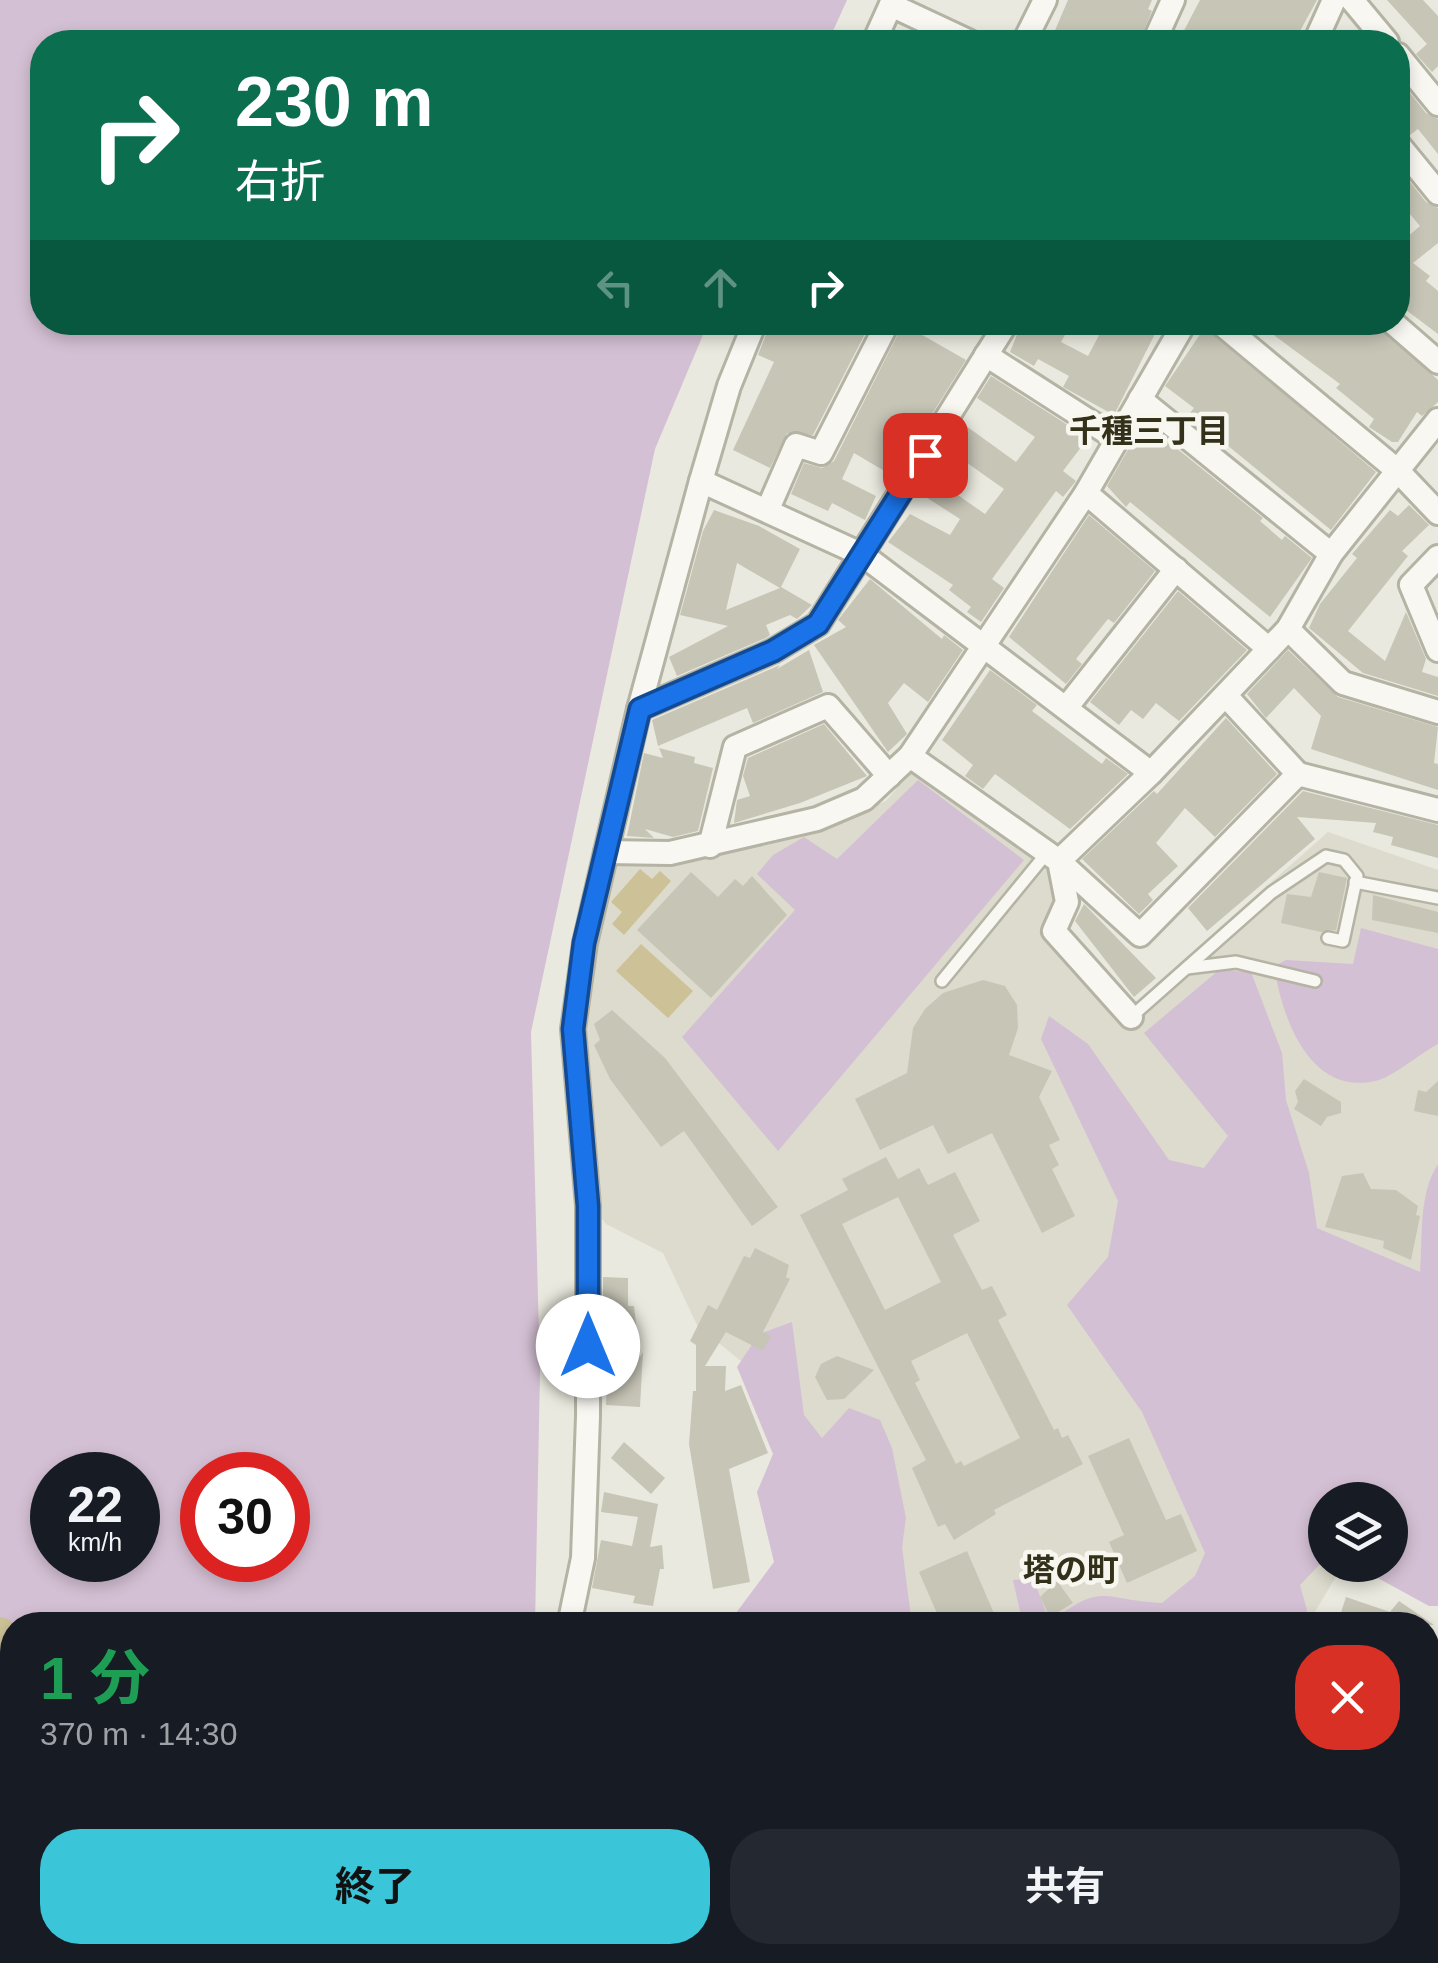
<!DOCTYPE html>
<html lang="ja">
<meta charset="utf-8">
<style>
:root{--surface:#171b24;--page:#242831;--text:#f1f3f6;--muted:#9ea1a6;--accent:#3ac5d9}
body{margin:0;font-family:Arial,"Noto Sans JP",sans-serif;background:var(--page);color:var(--text);height:100vh;display:flex;flex-direction:column;font-size:38px;white-space:nowrap}
*{box-sizing:border-box;margin:0}
p{font-size:32px;color:var(--muted)}
.icon{flex:none;width:55px;height:55px;fill:none;stroke:currentColor;stroke-width:2;stroke-linecap:round;stroke-linejoin:round}
.map{position:relative;flex:1;overflow:hidden}
.sheet{position:absolute;left:0px;top:1612px;width:1440px;height:352px;display:flex;flex-direction:column;background:var(--surface);border-radius:40px 40px 0 0;box-shadow:0 5px 15px #0003}
.sheet>*{flex:none}
.top-card{position:absolute;left:30px;top:30px;width:1380px;height:305px;border-radius:40px;box-shadow:0 5px 15px #0003;background:#0b6e4f;color:#fff;overflow:hidden}
.fabs{position:absolute;left:1308px;top:1482px;display:grid;gap:20px}
.fabs a{display:grid;place-items:center;width:100px;height:100px;border-radius:50%;background:var(--surface);box-shadow:0 5px 15px #0003;font-size:50px}
.speed{position:absolute;left:30px;top:1452px;display:flex;gap:20px;font-size:50px;font-weight:700;text-align:center}
.speed>*{display:grid;place-content:center;width:130px;height:130px;border-radius:50%;background:var(--surface);box-shadow:0 5px 15px #0003;line-height:1}
.speed small{font-size:25px;font-weight:400}
.speed .limit{border:15px solid #d22;background:#fff;color:#111}
.pin{position:absolute;display:grid;place-items:center;width:85px;height:85px;color:#fff;margin:-42px;border-radius:20px;box-shadow:0 5px 15px #0006}
.me{position:absolute;width:110px;margin:-55px;rotate:0deg;stroke-linejoin:round;filter:drop-shadow(0 0 8px #0008)}
.turn{display:flex;align-items:center;gap:35px;height:210px;padding:0 40px;font-size:45px}
.turn .icon{width:130px;height:130px;stroke-width:2.5}
.turn b{display:block;font-size:70px;line-height:85px}
.lanes{display:flex;align-items:center;height:95px;padding:0 40px;background:#0003;justify-content:center;gap:50px;direction:ltr}
.lanes .off{opacity:.35}
.round{display:grid;place-items:center;flex:none;width:105px;height:105px;border-radius:40px;background:var(--page)}
.overview{display:flex;align-items:center;justify-content:space-between;height:170px;padding:0 40px}
h1{font-size:60px;font-weight:700;line-height:75px;color:#1e9e55}
.action{display:flex;gap:20px;margin-top:auto;padding:20px 40px}
.action a{flex:1;height:115px;border-radius:40px;background:var(--accent);color:#111;font-size:40px;font-weight:700;line-height:115px;text-align:center}
.action a+a{background:var(--page);color:var(--text)}
.map>svg:first-child{display:block}
.built{fill:#dcdbcd}
.green{fill:#d4c0d4;fill-rule:evenodd}
.water{fill:#cdc297}
.lines{fill:none;stroke-linecap:round;stroke-linejoin:round}
.river{stroke:#cdc297;stroke-width:32}
.building{fill:#c7c5b6;fill-rule:evenodd}
.lane-casing{stroke:#b4b3a4;stroke-width:16}
.street-casing{stroke:#b4b3a4;stroke-width:28}
.lane{stroke:#f8f7f2;stroke-width:11}
.street{stroke:#f8f7f2;stroke-width:22}
.rail{stroke:#959277;stroke-width:5;stroke-dasharray:5 10;stroke-linecap:butt}
.route-casing{stroke:#114b97;stroke-width:25}
.route{stroke:#1a73e8;stroke-width:18}
.labels{text-anchor:middle;dominant-baseline:central;stroke-width:9;stroke-linejoin:round;paint-order:stroke}
.neighbourhood-label{font-size:32px;font-weight:bold;fill:#333119;stroke:#f7f6ef}
</style>
<div class="map">
<svg width="1438" height="1963" viewBox="0 0 1438 1963">
<rect width="100%" height="100%" fill="#eae9df"/>
<path class="built" d="M909 774H923L1046 864 1056 897 1045 932 1118 1018 1328 832 1438 870V1574L1390 1500H1325V1565H1343L1307 1625H865L797 1407 697 1325 663 1253 606 1224 594 1208 582 1008 603 876 616 865 683 862 819 828 886 801Z"/>
<g class="green">
<path d="M0 0H847L828 42H42V322L708 323 655 449 531 1032 540 1373 535 1625H12V1952L788 1953 773 1963H0ZM138 1475V1560H52V1475ZM202 1475H288V1560H202Z"/>
<path d="M918 780 1024 860 778 1151 682 1037 795 910 757 874 773 855 804 837 837 859Z"/>
<path d="M1361 928 1438 949V1044C1421 1053 1395 1075 1379 1080 1310 1099 1282 1018 1274 966L1286 960 1353 964Z"/>
<path d="M1219 970 1251 972 1282 1053 1286 1100 1309 1173 1317 1228 1420 1272C1423 1237 1418 1195 1438 1164V1606H1429L1354 1565H1390V1500H1325V1559L1300 1585 1311 1625H1023L1013 1580 1033 1578 1050 1623C1103 1580 1104 1601 1162 1603L1195 1576 1205 1553 1142 1412 1067 1305 1108 1257 1118 1201 1041 1039 1049 1016 1088 1044 1169 1160 1204 1168 1228 1136 1144 1033Z"/>
<path d="M792 1322 804 1415 822 1438 849 1408 880 1420 892 1448 906 1518 902 1547 912 1625H727L774 1562 757 1492 773 1454 737 1367 759 1334Z"/>
<path d="M958 1953H1103L1106 1963H968Z"/>
</g>
<g class="water">
<path d="M640 869 652 879 660 871 671 881 624 935 612 924 622 912 611 902Z"/>
<path d="M641 944 693 991 668 1018 616 971Z"/>
</g>
<g class="lines">
<g class="river">
<path d="M0 1633 12 1675"/>
<path d="M73 1963V1952"/>
</g>
</g>
<g class="building">
<path d="M1068 0H1152L1148 9 1152 11 1139 42H1050Z"/>
<path d="M1200 0H1317L1294 42H1238L1224 36 1221 42H1178Z"/>
<path d="M1387 0H1423L1438 16V66L1432 72 1416 54 1427 44Z"/>
<path d="M1398 78 1426 113 1438 119V154L1418 129 1410 135 1398 129Z"/>
<path d="M1398 167 1426 202 1438 208V243L1413 263 1430 276 1426 281 1438 291V334L1398 304V245L1420 226 1398 200Z"/>
<path d="M771 322H871L813 435 787 433 770 468 733 450 774 362 758 355Z"/>
<path d="M1022 322H1072L1061 342 1088 356 1106 322H1161L1114 415 1063 387 1069 376 1038 359 1034 366 1010 352Z"/>
<path d="M1256 322H1375L1438 380V402L1422 416 1417 412 1398 442H1392L1369 427 1374 419 1336 388 1340 384Z"/>
<path d="M903 324 966 360 893 476 854 453 842 479 876 496 865 520 832 503 828 511 791 494 804 463 822 468 834 461Z"/>
<path d="M1205 327 1376 472 1331 530 1189 414 1194 408 1165 386Z"/>
<path d="M991 376 1088 438 1063 471 1076 481 1063 497 1056 491 992 579 1004 588 981 622 967 612 971 607 949 590 953 585 888 542 910 514 950 535 960 519 918 492 929 475 985 514 1004 489 946 448 962 423 1016 462 1035 437 977 398Z"/>
<path d="M1144 422 1263 518 1260 521 1282 540 1285 536 1312 558 1270 617 1130 502 1126 507 1107 486Z"/>
<path d="M1409 505 1429 525 1402 551 1408 556 1348 631 1385 661 1406 612 1426 659 1422 672 1438 677V696L1363 673 1309 628 1320 604 1357 558 1352 554 1390 510 1398 516Z"/>
<path d="M714 510 759 526 800 549 781 587 812 605 797 619 790 615 766 625 770 635 766 638 677 676 669 657 728 626 680 615 703 531ZM737 563 780 588 726 610Z"/>
<path d="M1089 515 1155 571 1114 623 1108 619 1076 659 1082 664 1066 684 1009 637Z"/>
<path d="M870 579 942 639 944 635 963 650 928 702 904 683 888 703 907 734 888 752 814 645 846 627 838 620Z"/>
<path d="M1178 591 1247 650 1179 721 1156 703 1143 719 1131 710 1119 725 1090 702Z"/>
<path d="M809 650 823 692 753 723 747 708 658 746 652 720 780 665 777 669Z"/>
<path d="M1288 650 1338 697 1438 727 1434 763 1438 764V790L1311 749 1321 716 1294 688 1266 718 1247 694Z"/>
<path d="M990 670 1037 705 1032 711 1102 764 1106 758 1128 774 1070 829 995 774 983 789 965 776 973 765 942 740Z"/>
<path d="M1226 718 1277 774 1215 837 1185 808 1156 843 1178 866 1148 894 1153 900 1139 914 1082 859 1154 791 1157 794Z"/>
<path d="M824 724 867 776 800 803 734 823 737 800 750 796 743 776 748 758Z"/>
<path d="M659 748 695 757 694 763 713 768 698 831 673 837 645 829 654 838 627 836 644 753 663 758Z"/>
<path d="M1303 791 1438 825V858L1391 845 1393 837 1373 832 1376 823 1297 817 1315 839 1207 931 1188 908Z"/>
<path d="M691 872 718 897 735 879 743 886 752 876 787 915 711 998 637 930Z"/>
<path d="M1319 872 1347 878 1336 930 1321 932 1281 923 1287 894 1311 897Z"/>
<path d="M1373 895 1438 912V933L1372 920Z"/>
<path d="M1084 904 1156 978 1134 997 1075 921Z"/>
<path d="M983 980 1005 986 1017 1005 1018 1028 1009 1055 1052 1071 1039 1097 1060 1140 1049 1145 1059 1165 1052 1169 1075 1216 1042 1233 992 1133 948 1154 933 1125 880 1150 855 1099 907 1073 913 1028 925 1009 943 993Z"/>
<path d="M612 1010 665 1058 778 1207 752 1226 684 1131 661 1147 610 1079 594 1045 600 1040 594 1024Z"/>
<path d="M1304 1079 1341 1102V1113L1327 1117 1321 1126 1294 1109 1298 1102 1295 1091Z"/>
<path d="M1438 1081V1116L1414 1111 1418 1090 1426 1092Z"/>
<path d="M886 1157 898 1179 919 1168 928 1185 955 1172 980 1221 953 1235 982 1290 992 1286 1007 1315 998 1320 1054 1430 1058 1428 1062 1438 1068 1435 1083 1464 994 1510 996 1514 954 1540 945 1524 938 1527 912 1468 926 1460 800 1215 848 1190 842 1179ZM898 1197 941 1282 885 1310 842 1224ZM967 1333 1020 1438 964 1466 961 1461 956 1464 915 1383 920 1380 911 1361Z"/>
<path d="M1363 1173 1371 1189 1396 1190 1418 1206 1416 1215 1420 1216 1411 1260 1383 1248 1384 1241 1325 1227 1342 1176Z"/>
<path d="M755 1248 789 1265 786 1277 790 1279 763 1332 771 1336 763 1351 726 1332 705 1366H726L725 1391 741 1385 768 1453 729 1469 750 1582 713 1589 689 1444 693 1391H696V1345L690 1341 708 1305 717 1310 744 1256 750 1258Z"/>
<path d="M603 1277 628 1278V1306H634L640 1357 643 1352 640 1407 606 1405 611 1317H603Z"/>
<path d="M837 1356 874 1370 844 1399 827 1400 815 1377 821 1364Z"/>
<path d="M1129 1438 1166 1520 1181 1514 1197 1551 1127 1583 1109 1542 1124 1535 1088 1456Z"/>
<path d="M624 1442 665 1478 651 1494 611 1458Z"/>
<path d="M604 1492 658 1504 650 1547 662 1545 664 1569H660L653 1606 633 1603 635 1596 592 1588 601 1540 632 1546 638 1517 601 1512Z"/>
<path d="M967 1551 999 1625H942L919 1572Z"/>
<path d="M1057 1581 1073 1603 1050 1617 1040 1597Z"/>
<path d="M1346 1597 1390 1612 1399 1601 1434 1625H1337Z"/>
</g>
<g class="lines">
<g class="lane-casing">
<g id="lane">
<path d="M1355 882 1438 898"/>
<path d="M1187 968 1236 962 1315 981"/>
<path d="M942 981 1046 854"/>
<path d="M1131 1017 1271 893 1326 856 1344 860 1357 876 1343 941 1328 938"/>
</g>
</g>
<g class="street-casing">
<g id="street">
<path d="M1352 0 1387 42"/>
<path d="M891 5 970 42"/>
<path d="M874 42 893 0"/>
<path d="M1024 42 1045 0"/>
<path d="M1154 42 1173 0"/>
<path d="M1315 42 1334 0"/>
<path d="M1398 55 1438 104"/>
<path d="M1398 144 1438 193"/>
<path d="M1219 322 1398 471 1438 513"/>
<path d="M1392 322 1438 362"/>
<path d="M986 355 1117 439"/>
<path d="M1140 399 1331 554"/>
<path d="M701 481 863 555 1151 773 1288 629 1331 554 1438 420"/>
<path d="M1086 493 1269 649"/>
<path d="M768 509 796 445 821 453 888 322"/>
<path d="M1438 557 1411 585 1438 650"/>
<path d="M1288 629 1343 683 1438 712"/>
<path d="M1227 697 1298 774"/>
<path d="M1066 708 1176 569"/>
<path d="M639 709 773 651 818 624 1007 322"/>
<path d="M910 756 1059 861 1067 902 1054 931 1131 1017"/>
<path d="M1151 773 1059 861 1140 935 1298 774 1438 810"/>
<path d="M710 846 735 747 828 706 889 776"/>
<path d="M606 852 670 853 817 819 864 799 910 756 1086 493 1185 322"/>
<path d="M569 1625 583 1558 588 1416V1206L573 1029 585 943 639 709 701 481 729 386 755 322"/>
<path d="M1428 1786 1438 1773"/>
<path d="M1241 1963 1248 1952"/>
<path d="M1320 1963 1325 1952"/>
</g>
</g>
<use href="#lane" class="lane"/>
<use href="#street" class="street"/>
<path class="rail" d="M1422 1963 1438 1934"/>
</g>
<g class="lines">
<g class="route-casing">
<path id="route" d="M588 1346V1206L573 1029 584 943 640 709 773 651 818 624 925 455"/>
</g>
<use href="#route" class="route"/>
</g>
<g class="labels">
<g class="neighbourhood-label">
<text x="1149" y="431">千種三丁目</text>
<text x="1071" y="1570">塔の町</text>
</g>
</g>
</svg>
<div class="fabs">
<a><svg class="icon" aria-label="layers" viewBox="0 0 24 24"><path d="M12 4l9 5-9 5-9-5zM3 14l9 5 9-5"/></svg></a>
</div>
<div class="speed"><div>22<small>km/h</small></div><div class="limit">30</div></div>
<div class="pin" style="left:925px;top:455px;background:#d93025"><svg class="icon" aria-label="arrive" viewBox="0 0 24 24"><path d="M6 21V4h12l-3 4 3 4H6"/></svg></div>
<svg class="me" style="left:588px;top:1346px" viewBox="-20 -20 40 40"><circle r="19" fill="#fff"/><path d="M0-13L10 11 0 6-10 11z" fill="#1a73e8"/></svg>
<div class="top-card">
<div class="turn"><svg class="icon" aria-label="right" viewBox="0 0 24 24"><path d="M7 20v-9h11M14 6l5 5-5 5"/></svg><div><b>230 m</b>右折</div></div>
<div class="lanes"><svg class="icon off" aria-label="left" viewBox="0 0 24 24"><path d="M17 20v-9H6M10 6l-5 5 5 5"/></svg><svg class="icon off" aria-label="ahead" viewBox="0 0 24 24"><path d="M12 20V5M6 11l6-6 6 6"/></svg><svg class="icon" aria-label="right" viewBox="0 0 24 24"><path d="M7 20v-9h11M14 6l5 5-5 5"/></svg></div>
</div>
<section class="sheet">
<div class="overview"><div><h1>1 分</h1><p>370 m · 14:30</p></div><a class="round" style="background:#d93025;color:#fff"><svg class="icon" aria-label="close" viewBox="0 0 24 24"><path d="M6 6l12 12M18 6L6 18"/></svg></a></div>
<div class="action"><a>終了</a><a>共有</a></div>
</section>
</div>
